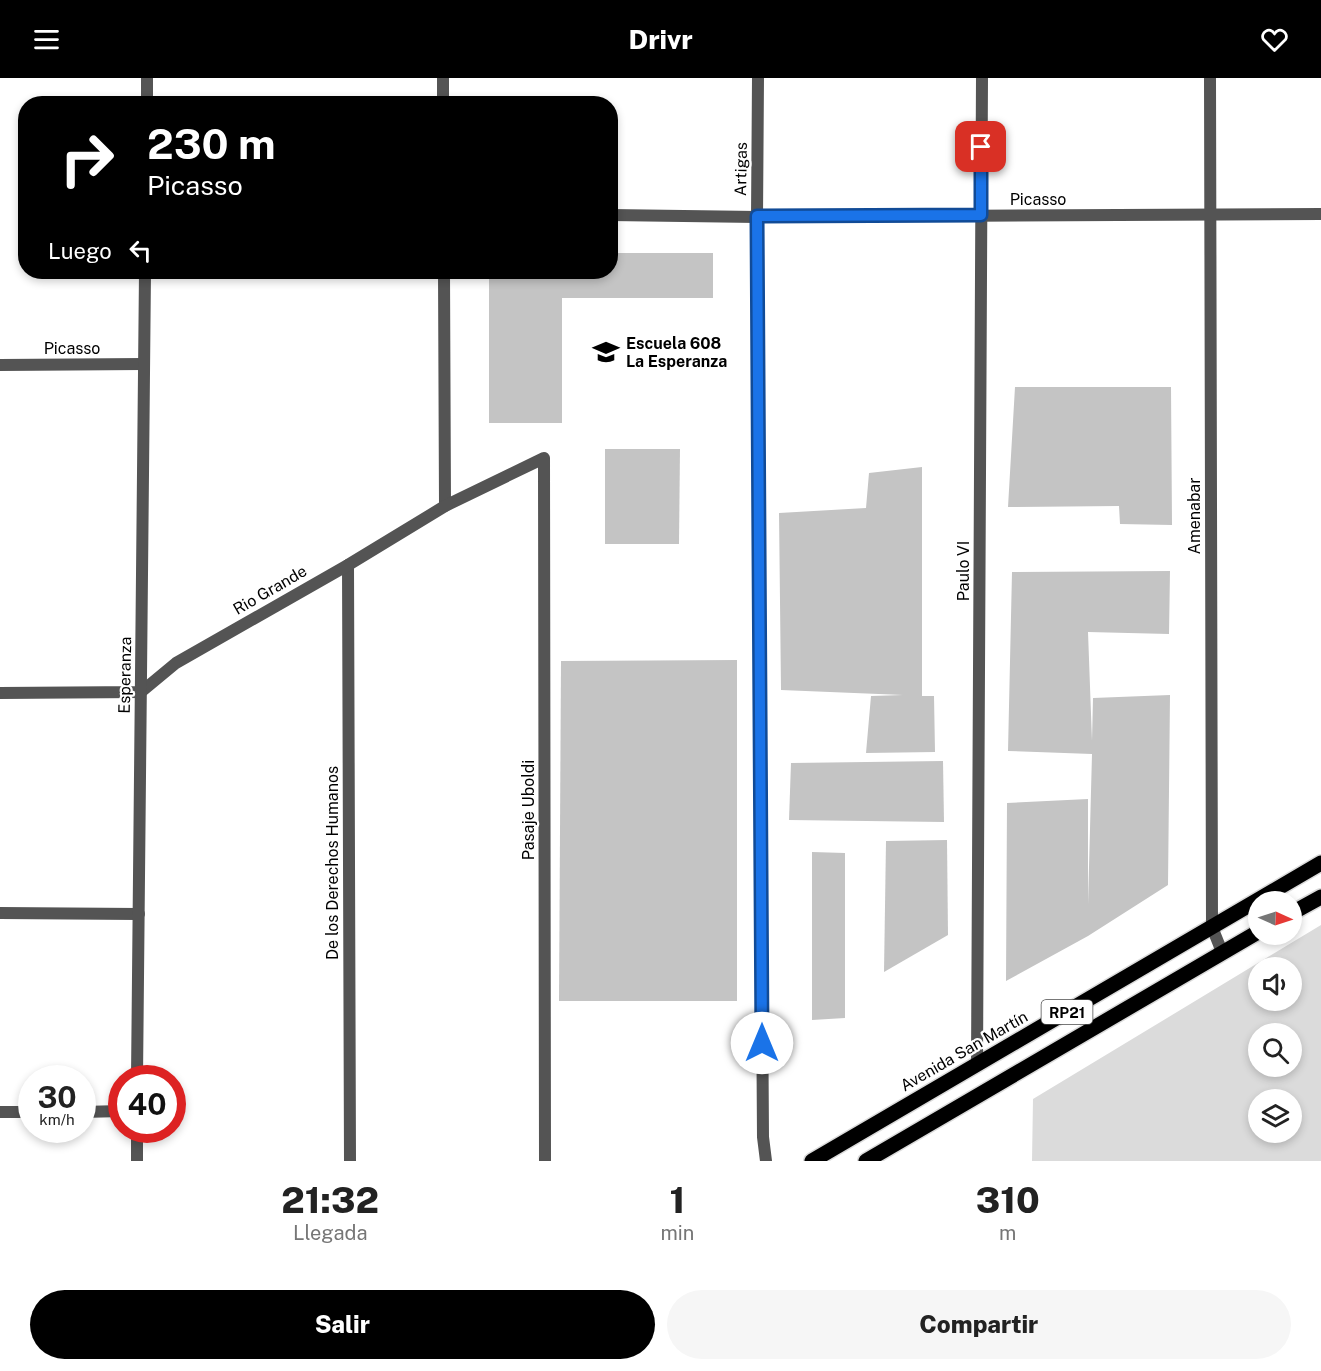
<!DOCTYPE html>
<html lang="es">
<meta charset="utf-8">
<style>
:root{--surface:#fff;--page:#f6f6f6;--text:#222;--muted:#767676;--accent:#000}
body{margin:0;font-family:"Public Sans",sans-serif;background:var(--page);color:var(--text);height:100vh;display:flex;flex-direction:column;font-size:22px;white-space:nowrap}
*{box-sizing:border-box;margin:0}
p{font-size:20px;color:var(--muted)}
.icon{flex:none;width:33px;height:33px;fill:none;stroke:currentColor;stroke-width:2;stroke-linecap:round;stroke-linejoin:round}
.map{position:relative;height:1083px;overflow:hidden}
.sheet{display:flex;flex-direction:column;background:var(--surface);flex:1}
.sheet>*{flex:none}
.hud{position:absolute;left:18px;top:18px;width:600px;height:183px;border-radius:24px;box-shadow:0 3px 9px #0003;background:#000;color:#fff;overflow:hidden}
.needle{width:39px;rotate:93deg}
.controls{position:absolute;left:1248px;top:813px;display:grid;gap:12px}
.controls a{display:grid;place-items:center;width:54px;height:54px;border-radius:50%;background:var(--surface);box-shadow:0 3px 9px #0003;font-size:30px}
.speed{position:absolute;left:18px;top:987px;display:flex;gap:12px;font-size:30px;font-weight:700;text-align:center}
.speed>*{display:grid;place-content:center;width:78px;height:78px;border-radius:50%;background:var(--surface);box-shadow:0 3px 9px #0003;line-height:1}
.speed small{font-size:15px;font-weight:400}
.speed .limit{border:9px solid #d22;background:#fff;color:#111}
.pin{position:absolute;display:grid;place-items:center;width:51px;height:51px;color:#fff;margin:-26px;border-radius:12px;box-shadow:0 3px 9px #0006}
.me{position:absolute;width:66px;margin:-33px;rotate:0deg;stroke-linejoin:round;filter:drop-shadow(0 0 4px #0008)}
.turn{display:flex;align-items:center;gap:21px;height:126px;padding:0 30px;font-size:27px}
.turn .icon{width:78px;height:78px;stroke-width:2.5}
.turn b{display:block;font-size:42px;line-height:51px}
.then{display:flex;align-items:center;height:57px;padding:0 30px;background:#0003;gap:12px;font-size:22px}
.eta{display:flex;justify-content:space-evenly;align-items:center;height:102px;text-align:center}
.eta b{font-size:36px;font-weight:800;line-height:42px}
.primary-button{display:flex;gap:12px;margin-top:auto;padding:12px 30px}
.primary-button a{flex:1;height:69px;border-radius:36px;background:var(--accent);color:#fff;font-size:24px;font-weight:800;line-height:69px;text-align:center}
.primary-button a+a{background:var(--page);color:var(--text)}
header{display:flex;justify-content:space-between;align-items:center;height:78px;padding:0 30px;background:var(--accent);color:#fff;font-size:27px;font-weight:800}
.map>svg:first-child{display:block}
.green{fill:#dbdbdb;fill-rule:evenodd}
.building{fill:#c4c4c4}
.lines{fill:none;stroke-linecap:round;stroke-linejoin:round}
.primary-casing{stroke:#dbdbdb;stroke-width:18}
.minor{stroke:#545454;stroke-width:12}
.tertiary{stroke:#545454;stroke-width:12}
.primary{stroke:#000;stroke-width:15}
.route-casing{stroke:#114b97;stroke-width:15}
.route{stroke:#1a73e8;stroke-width:10}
.labels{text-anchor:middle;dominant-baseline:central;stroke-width:4.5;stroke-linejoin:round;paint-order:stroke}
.shield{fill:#fff;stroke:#4c4c4c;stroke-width:1.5}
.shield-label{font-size:15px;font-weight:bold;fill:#000}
.street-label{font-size:16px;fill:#000;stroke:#fff}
.poi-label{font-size:16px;font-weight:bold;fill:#000;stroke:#fff;text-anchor:start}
</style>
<header><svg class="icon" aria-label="menu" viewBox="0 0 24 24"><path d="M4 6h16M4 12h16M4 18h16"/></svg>Drivr<svg class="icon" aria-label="heart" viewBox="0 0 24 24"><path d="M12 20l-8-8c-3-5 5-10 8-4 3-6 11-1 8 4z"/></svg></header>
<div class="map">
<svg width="1321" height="1083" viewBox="0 0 1321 1083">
<rect width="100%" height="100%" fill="#fff"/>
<path class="green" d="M1321 847V1083H1032L1033 1021ZM1258 890H1292V922H1258ZM1258 956H1292V988H1258ZM1258 1022H1292V1054H1258Z"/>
<g class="building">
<path d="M610 175H713V220H562V345H489V194H610Z"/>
<path d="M1015 309H1171L1172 447 1120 446 1119 428 1008 429Z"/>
<path d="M605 371H680L679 466H605Z"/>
<path d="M922 389V618H934L935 674 866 675 871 618 903 617 781 612 779 435 866 430 869 395Z"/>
<path d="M1170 493 1169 556 1088 554 1092 663 1093 620 1170 617 1168 807 1088 858 1006 903 1007 725 1088 721V827L1092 676 1008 673 1012 494Z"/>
<path d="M737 582V923H559L561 583Z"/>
<path d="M943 683 944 744 789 742 791 685Z"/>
<path d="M947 762 948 857 884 894 886 763Z"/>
<path d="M812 774 845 775V940L812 942Z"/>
</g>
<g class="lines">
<g class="primary-casing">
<g id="primary">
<path d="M1292 835 1321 819"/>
<path d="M812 1083 1321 785"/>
<path d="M866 1083 1258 854"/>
</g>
</g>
<g class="minor">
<path d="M443 0V26"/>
<path d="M1210 0 1212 849 1222 874"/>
<path d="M147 26V0"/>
<path d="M610 137 757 139 1321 136"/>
<path d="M444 194 445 428"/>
<path d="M0 287 144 286"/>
<path d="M348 487 350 1083"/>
<path d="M0 615 141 614 176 585 348 487 445 428 544 380 545 1083"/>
<path d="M0 835 139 836"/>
<path d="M977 986 982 0"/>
<path d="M137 1000 145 194"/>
<path d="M0 1034H32"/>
<path d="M82 1034 122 1033"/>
<path d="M137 1052V1083"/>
</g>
<path class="tertiary" d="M758 0 757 139 763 1059 766 1083"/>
<use href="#primary" class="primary"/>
</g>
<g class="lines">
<g class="route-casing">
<path id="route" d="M762 965 757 138 981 137V69"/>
</g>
<use href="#route" class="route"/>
</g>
<defs>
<g id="school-bare" transform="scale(2.07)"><path d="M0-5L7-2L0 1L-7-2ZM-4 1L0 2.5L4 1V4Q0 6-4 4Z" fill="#000" stroke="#fff" stroke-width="2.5" paint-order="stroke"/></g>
</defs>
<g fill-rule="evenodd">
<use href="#school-bare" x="606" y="274"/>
</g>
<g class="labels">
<rect class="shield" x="1041.5" y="922" width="51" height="24" rx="4.5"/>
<g class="shield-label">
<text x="1067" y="934">RP21</text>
</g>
<g class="street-label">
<text transform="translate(741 91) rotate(-89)">Artigas</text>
<text x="1038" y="121">Picasso</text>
<text x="72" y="270">Picasso</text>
<text transform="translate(1194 438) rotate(-90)">Amenabar</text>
<text transform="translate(963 493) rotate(-90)">Paulo VI</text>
<text transform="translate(270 512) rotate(-30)">Rio Grande</text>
<text transform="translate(125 597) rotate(-89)">Esperanza</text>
<text transform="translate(528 732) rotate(-90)">Pasaje Uboldi</text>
<text transform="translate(332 785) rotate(-90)">De los Derechos Humanos</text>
<text transform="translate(964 973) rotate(-30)">Avenida San Martín</text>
</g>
<g class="poi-label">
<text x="626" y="265">Escuela 608<tspan x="626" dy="18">La Esperanza</tspan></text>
</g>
</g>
</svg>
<div class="controls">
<a><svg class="needle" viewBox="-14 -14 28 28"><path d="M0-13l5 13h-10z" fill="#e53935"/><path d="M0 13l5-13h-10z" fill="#767676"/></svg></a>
<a><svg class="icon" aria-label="sound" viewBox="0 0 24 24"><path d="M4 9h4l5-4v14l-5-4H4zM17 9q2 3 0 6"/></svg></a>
<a><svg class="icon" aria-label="search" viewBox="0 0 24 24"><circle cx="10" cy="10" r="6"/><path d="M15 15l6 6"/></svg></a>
<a><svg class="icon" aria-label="layers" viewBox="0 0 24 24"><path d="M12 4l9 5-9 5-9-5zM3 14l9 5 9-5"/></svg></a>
</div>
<div class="speed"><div>30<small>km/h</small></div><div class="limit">40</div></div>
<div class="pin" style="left:981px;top:69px;background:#d93025"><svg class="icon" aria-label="arrive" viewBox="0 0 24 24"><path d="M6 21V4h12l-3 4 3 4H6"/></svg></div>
<svg class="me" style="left:762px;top:965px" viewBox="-20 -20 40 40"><circle r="19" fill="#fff"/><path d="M0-13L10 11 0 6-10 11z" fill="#1a73e8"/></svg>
<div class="hud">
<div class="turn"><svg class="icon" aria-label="right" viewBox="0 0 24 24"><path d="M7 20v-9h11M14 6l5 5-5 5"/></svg><div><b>230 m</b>Picasso</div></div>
<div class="then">Luego<svg class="icon" aria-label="left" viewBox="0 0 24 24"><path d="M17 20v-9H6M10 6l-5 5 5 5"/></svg></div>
</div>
</div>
<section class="sheet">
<div class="eta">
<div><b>21:32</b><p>Llegada</p></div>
<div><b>1</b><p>min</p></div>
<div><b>310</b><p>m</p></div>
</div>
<div class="primary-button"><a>Salir</a><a>Compartir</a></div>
</section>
